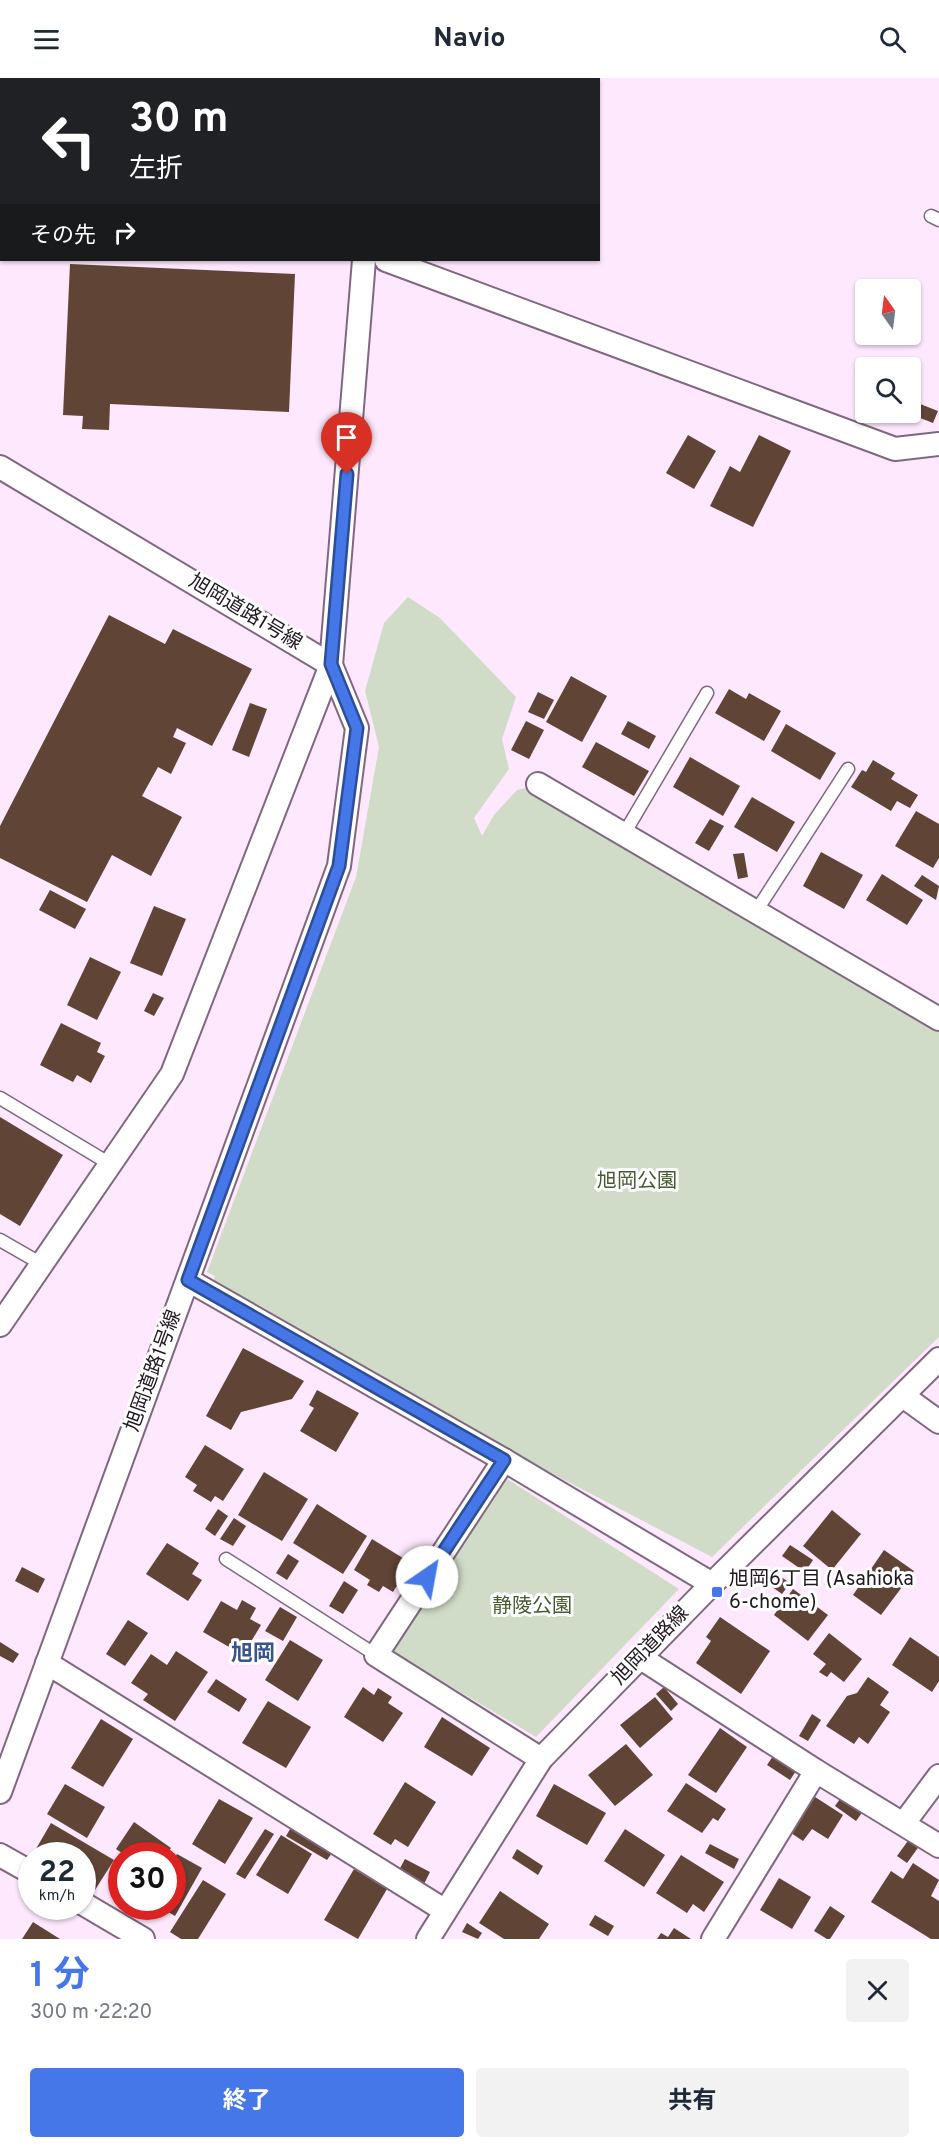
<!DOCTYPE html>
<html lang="ja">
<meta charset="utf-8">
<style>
:root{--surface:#fff;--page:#f2f2f3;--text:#1f2937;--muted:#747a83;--accent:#4577e9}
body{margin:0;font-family:Overpass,"Noto Sans JP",sans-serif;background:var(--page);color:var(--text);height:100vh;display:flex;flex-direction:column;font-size:22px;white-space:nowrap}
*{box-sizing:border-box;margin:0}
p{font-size:20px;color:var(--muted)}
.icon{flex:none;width:33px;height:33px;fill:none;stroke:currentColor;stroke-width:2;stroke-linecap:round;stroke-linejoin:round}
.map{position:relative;height:1861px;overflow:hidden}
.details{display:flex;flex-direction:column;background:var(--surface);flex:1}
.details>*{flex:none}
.guide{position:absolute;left:0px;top:0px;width:600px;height:183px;box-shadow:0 2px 4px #0004;background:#202124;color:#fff;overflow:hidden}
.needle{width:39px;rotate:346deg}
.controls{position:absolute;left:855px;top:201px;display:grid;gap:12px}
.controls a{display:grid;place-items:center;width:66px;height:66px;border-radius:6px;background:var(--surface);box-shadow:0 2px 4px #0004;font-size:30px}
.speed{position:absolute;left:18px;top:1764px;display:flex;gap:12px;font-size:30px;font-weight:700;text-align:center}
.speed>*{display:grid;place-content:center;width:78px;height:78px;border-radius:50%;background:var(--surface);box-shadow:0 2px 4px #0004;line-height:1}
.speed small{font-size:15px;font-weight:400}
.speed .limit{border:9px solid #d22;background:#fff;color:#111}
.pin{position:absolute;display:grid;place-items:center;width:51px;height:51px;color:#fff;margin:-62px -26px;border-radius:50% 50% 50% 0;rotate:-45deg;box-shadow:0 0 6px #0007}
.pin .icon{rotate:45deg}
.me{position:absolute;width:66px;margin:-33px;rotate:33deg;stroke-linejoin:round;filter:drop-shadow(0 0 4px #0008)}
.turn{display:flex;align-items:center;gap:21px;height:126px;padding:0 30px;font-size:27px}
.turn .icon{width:78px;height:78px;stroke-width:2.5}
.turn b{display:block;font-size:42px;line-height:51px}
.then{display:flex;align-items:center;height:57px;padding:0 30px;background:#0003;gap:12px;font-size:22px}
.round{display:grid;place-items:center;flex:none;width:63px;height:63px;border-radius:6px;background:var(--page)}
.head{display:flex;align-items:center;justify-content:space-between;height:102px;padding:0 30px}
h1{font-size:36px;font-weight:700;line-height:45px;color:var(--accent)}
.button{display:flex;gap:12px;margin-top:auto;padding:12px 30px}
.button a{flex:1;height:69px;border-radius:6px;background:var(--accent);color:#fff;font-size:24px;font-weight:700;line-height:69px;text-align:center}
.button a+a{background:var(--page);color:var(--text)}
header{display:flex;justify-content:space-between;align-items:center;height:78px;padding:0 30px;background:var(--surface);font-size:27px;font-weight:700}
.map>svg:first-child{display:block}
.green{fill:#d1dcc8}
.building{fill:#604436}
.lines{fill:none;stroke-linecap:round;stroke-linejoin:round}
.service-casing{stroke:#7f687f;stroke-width:15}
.minor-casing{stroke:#7f687f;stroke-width:26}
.secondary-casing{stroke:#7f687f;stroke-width:36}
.service{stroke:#fff;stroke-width:12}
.minor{stroke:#fff;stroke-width:22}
.secondary{stroke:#fff;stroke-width:33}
.route-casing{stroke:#2d4d97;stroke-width:15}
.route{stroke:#4577e9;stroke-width:10}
.poi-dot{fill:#4577e9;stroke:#fff;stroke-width:2}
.labels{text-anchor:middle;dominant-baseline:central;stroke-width:6;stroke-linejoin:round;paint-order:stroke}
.street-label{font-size:20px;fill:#201720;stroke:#fff}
.park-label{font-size:20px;fill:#465c30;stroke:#fff}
.poi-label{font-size:20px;fill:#201720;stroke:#fff;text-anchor:start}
.quarter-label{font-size:22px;font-weight:bold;fill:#38548d;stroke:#fff}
</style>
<header><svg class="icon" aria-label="menu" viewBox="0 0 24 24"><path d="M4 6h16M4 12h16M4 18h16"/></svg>Navio<svg class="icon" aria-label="search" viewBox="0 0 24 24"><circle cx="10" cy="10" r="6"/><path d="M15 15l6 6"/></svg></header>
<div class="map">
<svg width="939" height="1861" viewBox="0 0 939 1861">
<rect width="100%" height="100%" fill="#fee8fd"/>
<g class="green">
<path d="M408 519 440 540 516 619 502 661 509 691 474 740 482 758 494 737 517 712 546 705 939 939V1259L712 1479 509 1373 213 1203 215 1198 207 1194 356 799 379 669 365 613 384 545Z"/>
<path d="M504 1399 679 1511 536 1659 393 1574Z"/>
</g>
<g class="building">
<path d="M70 186 295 196 289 334 110 326 109 352 82 351 83 338 63 337Z"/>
<path d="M910 322 938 333 933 345 910 336Z"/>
<path d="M688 357 716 373 694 411 666 395Z"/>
<path d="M759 357 791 373 753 449 710 428 730 388 740 394Z"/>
<path d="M109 537 165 566 173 551 252 591 212 668 177 650 173 659 186 665 171 696 158 689 142 718 182 739 151 798 112 777 87 824 0 780V748Z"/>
<path d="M571 598 607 618 582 664 546 644Z"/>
<path d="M729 611 746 621 749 615 781 633 764 663 715 635Z"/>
<path d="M538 614 554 622 544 641 528 634Z"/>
<path d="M250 625 267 631 249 679 232 672Z"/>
<path d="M526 643 544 652 529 681 511 672Z"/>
<path d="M628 643 656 658 649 671 621 656Z"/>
<path d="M786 646 836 675 820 702 771 673Z"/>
<path d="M596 664 649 693 634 718 582 689Z"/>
<path d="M690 679 740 708 723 738 673 709Z"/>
<path d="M873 682 895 695 891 701 918 717 910 730 897 723 891 733 851 709 862 692 866 694Z"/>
<path d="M752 719 795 744 777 774 734 749Z"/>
<path d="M916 733 939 746V780L933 790 895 768Z"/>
<path d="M710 741 724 748 709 773 695 765Z"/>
<path d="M821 774 863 797 844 831 803 808Z"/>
<path d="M744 775 748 799 738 801 733 776Z"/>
<path d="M882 796 923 822 907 847 866 822Z"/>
<path d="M922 797 939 808 936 822 914 808Z"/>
<path d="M50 812 86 831 75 851 39 832Z"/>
<path d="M154 828 186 841 162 898 130 885Z"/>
<path d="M90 879 121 894 97 942 67 927Z"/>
<path d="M153 915 164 920 154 938 144 933Z"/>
<path d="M61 945 101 965 97 974 105 978 91 1005 77 997 73 1004 40 987Z"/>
<path d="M0 1039 63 1077 20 1148 0 1136Z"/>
<path d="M243 1270 304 1303 292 1321 241 1334 231 1352 206 1338Z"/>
<path d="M317 1312 359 1335 336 1374 300 1353 314 1330 309 1327Z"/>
<path d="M205 1367 244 1391 223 1423 215 1418 211 1424 193 1413 197 1407 185 1399Z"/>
<path d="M264 1394 308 1421 282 1463 238 1437Z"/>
<path d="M317 1426 367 1458 343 1496 293 1465Z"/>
<path d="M218 1431 228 1438 215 1458 205 1451Z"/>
<path d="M832 1432 861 1456 832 1492 803 1468Z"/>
<path d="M234 1440 246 1448 233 1468 220 1461Z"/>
<path d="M372 1461 411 1485 393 1514 383 1508 379 1514 367 1507 370 1502 354 1492Z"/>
<path d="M167 1465 199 1485 192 1496 202 1502 188 1523 146 1496Z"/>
<path d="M790 1467 813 1482 805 1494 782 1478Z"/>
<path d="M884 1472 914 1493 881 1537 853 1517Z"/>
<path d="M288 1476 299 1483 287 1502 276 1495Z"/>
<path d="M22 1489 45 1501 38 1515 15 1503Z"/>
<path d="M768 1490 790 1505 782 1516 761 1501Z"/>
<path d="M344 1503 358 1512 343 1536 329 1528Z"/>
<path d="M793 1511 828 1537 808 1563 774 1537Z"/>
<path d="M242 1522 256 1530 250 1541 261 1547 243 1577 203 1554 221 1523 237 1532Z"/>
<path d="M280 1529 297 1539 283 1563 265 1553Z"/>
<path d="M720 1539 770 1573 741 1616 696 1585 711 1563 706 1559Z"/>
<path d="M128 1542 148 1555 125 1588 106 1576Z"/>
<path d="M829 1555 862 1581 844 1604 831 1594 827 1599 819 1594 826 1586 813 1576Z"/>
<path d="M910 1559 939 1579V1603L932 1614 892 1587Z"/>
<path d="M290 1562 323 1582 298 1623 265 1602Z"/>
<path d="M0 1564 19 1576 13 1585 0 1578Z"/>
<path d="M176 1573 208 1594 175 1643 143 1622 148 1616 131 1605 151 1576 167 1587Z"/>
<path d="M868 1599 889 1614 880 1627 890 1634 868 1666 859 1659 854 1666 826 1648 847 1618 857 1615Z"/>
<path d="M216 1601 247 1621 239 1634 207 1614Z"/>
<path d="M363 1609 374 1617 378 1610 392 1619 388 1625 403 1635 383 1664 344 1639Z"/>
<path d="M664 1609 678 1626 671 1633 656 1616Z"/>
<path d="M655 1619 673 1641 640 1670 620 1647Z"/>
<path d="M268 1623 311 1649 286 1690 242 1665Z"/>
<path d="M812 1636 821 1642 808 1663 799 1658Z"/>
<path d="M442 1639 490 1670 472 1698 424 1669Z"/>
<path d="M101 1641 133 1661 103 1709 71 1690Z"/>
<path d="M720 1650 747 1669 716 1715 688 1697Z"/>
<path d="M626 1666 653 1697 615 1728 588 1697Z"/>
<path d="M775 1675 798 1690 790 1702 767 1687Z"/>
<path d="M405 1704 436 1724 408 1769 395 1761 391 1767 373 1756Z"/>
<path d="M686 1705 726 1731 718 1743 713 1740 702 1755 667 1733Z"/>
<path d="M65 1706 105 1729 87 1760 47 1736Z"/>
<path d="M554 1706 606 1735 587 1767 536 1738Z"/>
<path d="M812 1717 843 1737 828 1761 812 1751 803 1763 788 1753Z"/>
<path d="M842 1718 864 1732 856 1743 835 1728Z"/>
<path d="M219 1721 253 1740 225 1786 192 1766Z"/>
<path d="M134 1744 171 1770 165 1778H126L116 1771Z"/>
<path d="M51 1745 114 1782 95 1812 82 1805V1778L33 1776Z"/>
<path d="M292 1748 334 1772 327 1782 286 1758Z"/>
<path d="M265 1751 274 1756 245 1801 236 1796Z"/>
<path d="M625 1751 665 1777 644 1809 604 1783Z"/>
<path d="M281 1757 312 1776 288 1816 256 1797Z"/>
<path d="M910 1760 920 1767 907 1785 897 1778Z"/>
<path d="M710 1766 739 1781 734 1791 705 1775Z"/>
<path d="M517 1771 543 1788 538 1797 512 1780Z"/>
<path d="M177 1776 202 1790 175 1838 158 1828H172V1784Z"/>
<path d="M681 1777 724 1804 704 1834 693 1826 687 1835 656 1815Z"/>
<path d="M405 1781 430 1794 424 1806 399 1792Z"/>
<path d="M913 1785 939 1802 931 1818 939 1823V1861H931L871 1824 891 1793 903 1801Z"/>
<path d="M354 1791 387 1811 358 1861 324 1842Z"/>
<path d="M779 1800 811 1819 792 1851 760 1832Z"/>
<path d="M203 1802 226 1816 198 1861H181L170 1854Z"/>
<path d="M500 1813 549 1846 539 1861H504L479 1845Z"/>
<path d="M830 1828 845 1838 830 1861H827L814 1853Z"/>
<path d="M595 1837 614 1848 608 1858 589 1847Z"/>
<path d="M33 1844 60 1861H22Z"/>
<path d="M467 1845 482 1855 478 1861 462 1854Z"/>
<path d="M674 1850 691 1861H657L661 1855 668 1859Z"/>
</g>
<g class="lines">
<g class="service-casing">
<g id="service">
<path d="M931 138 939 142"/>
<path d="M624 756 707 615"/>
<path d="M755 835 848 691"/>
<path d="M0 1020 110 1086"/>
<path d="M0 1162 40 1185"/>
<path d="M226 1481 376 1577"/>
</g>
</g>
<g class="minor-casing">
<g id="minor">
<path d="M379 2 380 0"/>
<path d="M386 182 895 371 939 366"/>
<path d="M0 389 331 587 357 650 339 788 0 1714"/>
<path d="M538 706 939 941"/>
<path d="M188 1202 504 1382 712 1506"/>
<path d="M0 1247 172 996 331 587 364 182"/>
<path d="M903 1318 939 1344"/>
<path d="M504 1382 376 1577 541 1681"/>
<path d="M641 1580 816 1693 939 1768"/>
<path d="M47 1585 444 1832"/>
<path d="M904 1745 939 1698"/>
<path d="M0 1777 32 1795"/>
<path d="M82 1825 143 1861"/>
<path d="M428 1861 541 1681 712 1506 939 1281"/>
<path d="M713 1861 816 1693"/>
</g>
</g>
<g class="secondary-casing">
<g id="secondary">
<path d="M315 2 318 0"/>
<path d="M0 128H2"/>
</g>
</g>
<use href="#service" class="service"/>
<use href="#minor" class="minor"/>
<use href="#secondary" class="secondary"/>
</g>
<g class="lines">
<g class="route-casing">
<path id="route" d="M347 396 331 586 357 650 339 788 188 1202 504 1382 427 1499"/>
</g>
<use href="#route" class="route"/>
</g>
<rect class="poi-dot" x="711" y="1508" width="12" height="12" rx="3"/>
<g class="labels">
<g class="street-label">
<text transform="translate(245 535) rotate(31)">旭岡道路1号線</text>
<text transform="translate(154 1293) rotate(-70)">旭岡道路1号線</text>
<text transform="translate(651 1568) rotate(-46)">旭岡道路線</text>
</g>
<g class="park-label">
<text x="637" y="1104">旭岡公園</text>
<text x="532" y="1529">静陵公園</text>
</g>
<g class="poi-label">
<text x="729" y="1502">旭岡6丁目 (Asahioka<tspan x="729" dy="23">6-chome)</tspan></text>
</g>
<g class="quarter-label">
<text x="253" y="1576">旭岡</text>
</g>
</g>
</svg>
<div class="controls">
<a><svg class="needle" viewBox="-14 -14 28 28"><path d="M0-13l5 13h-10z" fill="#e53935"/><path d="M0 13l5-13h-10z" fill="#747a83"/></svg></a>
<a><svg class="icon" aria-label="search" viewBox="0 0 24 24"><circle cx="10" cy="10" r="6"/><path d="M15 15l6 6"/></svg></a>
</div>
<div class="speed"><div>22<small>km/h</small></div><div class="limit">30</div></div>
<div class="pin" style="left:347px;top:396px;background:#d93025"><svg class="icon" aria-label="arrive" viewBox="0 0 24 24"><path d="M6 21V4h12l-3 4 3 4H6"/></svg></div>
<svg class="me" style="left:427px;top:1499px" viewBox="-20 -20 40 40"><circle r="19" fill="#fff"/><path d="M0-13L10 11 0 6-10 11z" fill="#4577e9"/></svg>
<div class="guide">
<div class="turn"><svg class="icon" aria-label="left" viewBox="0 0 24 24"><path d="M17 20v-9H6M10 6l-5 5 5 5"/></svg><div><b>30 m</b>左折</div></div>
<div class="then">その先<svg class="icon" aria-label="right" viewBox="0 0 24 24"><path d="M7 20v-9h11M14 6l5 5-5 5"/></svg></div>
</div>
</div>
<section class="details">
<div class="head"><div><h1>1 分</h1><p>300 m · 22:20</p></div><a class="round"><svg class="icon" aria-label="close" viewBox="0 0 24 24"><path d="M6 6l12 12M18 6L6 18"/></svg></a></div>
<div class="button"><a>終了</a><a>共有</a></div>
</section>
